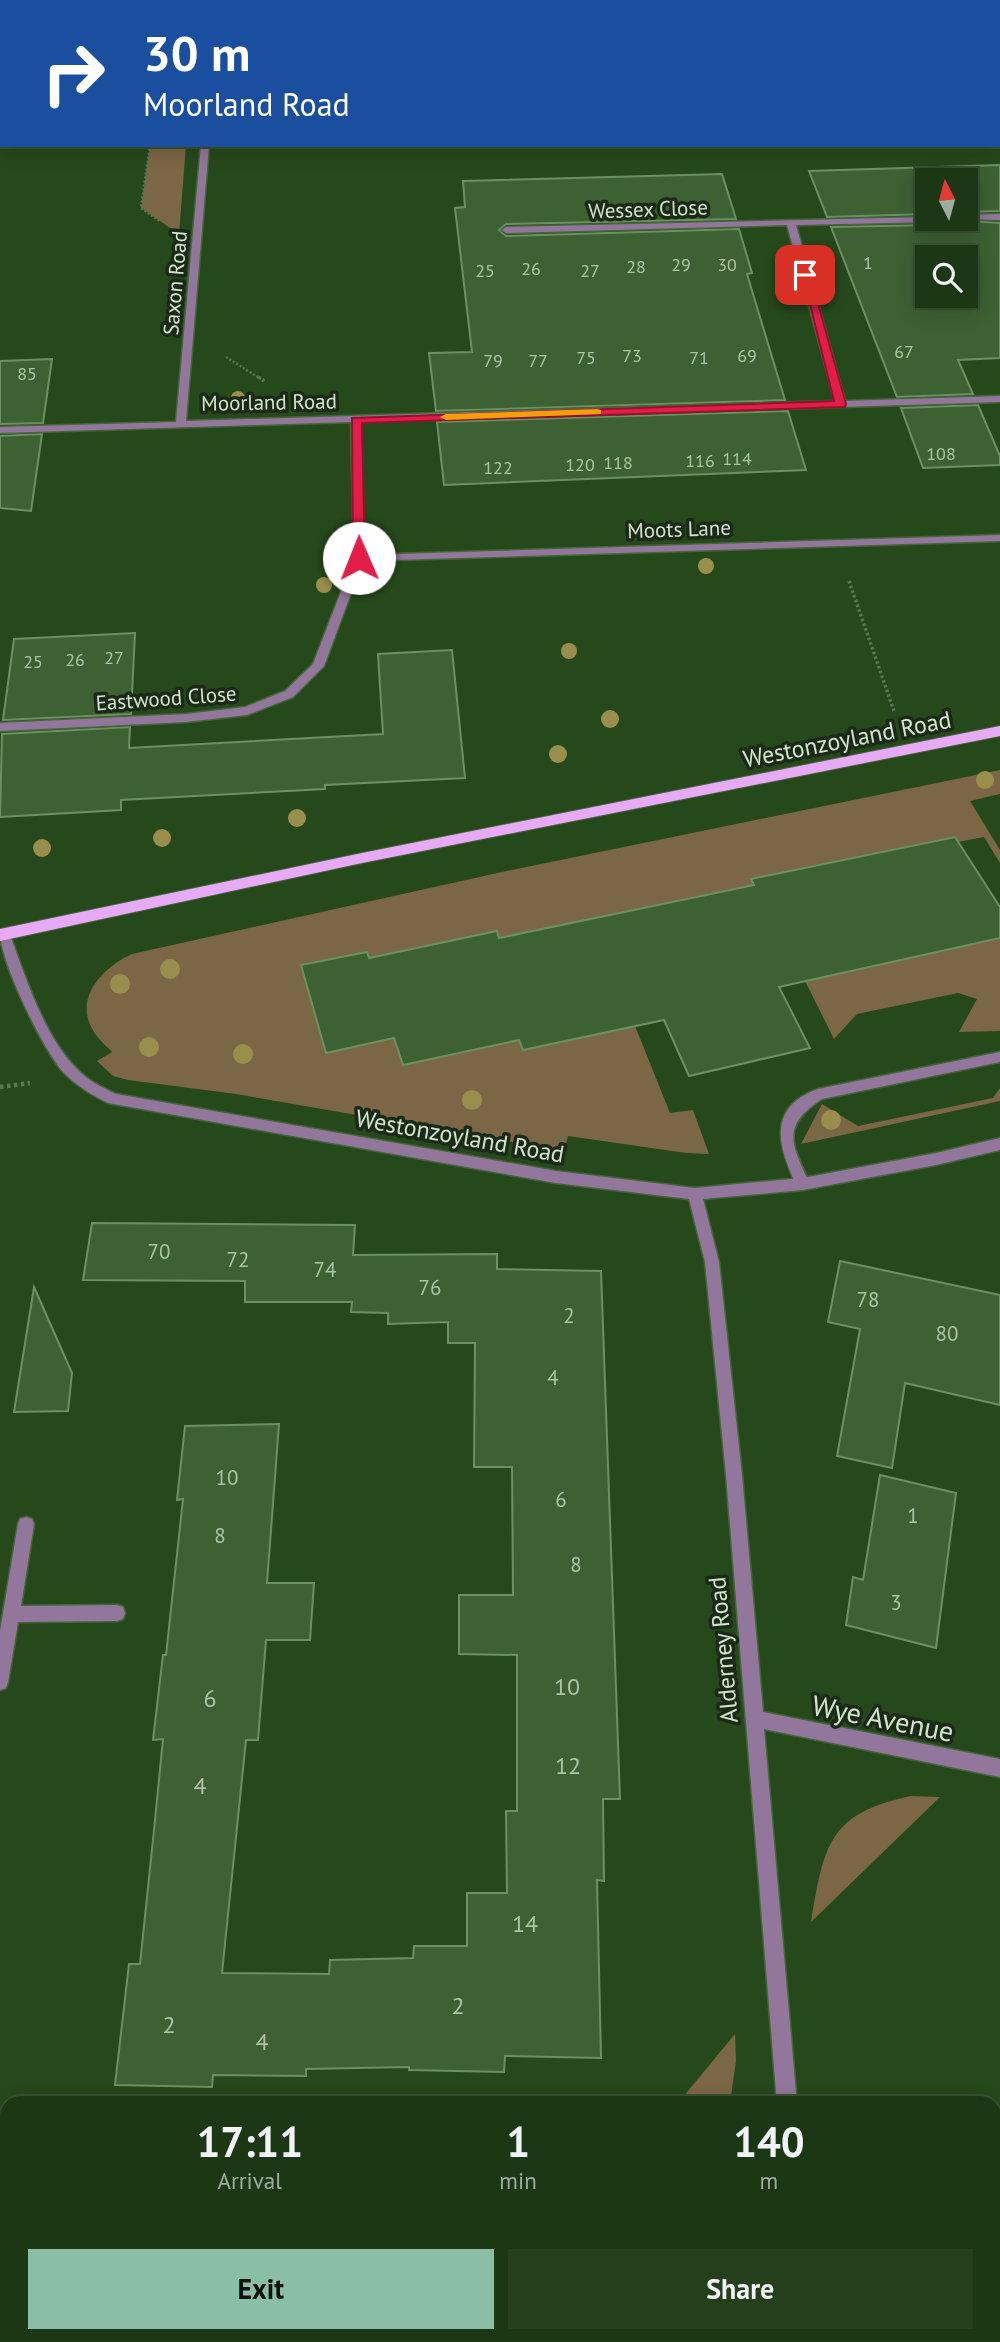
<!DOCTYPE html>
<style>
:root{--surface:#1c3714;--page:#253f1d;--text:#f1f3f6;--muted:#a0aca0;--line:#3a5134;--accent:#8abfa5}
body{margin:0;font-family:"PT Sans",sans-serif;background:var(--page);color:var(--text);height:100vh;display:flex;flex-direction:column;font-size:26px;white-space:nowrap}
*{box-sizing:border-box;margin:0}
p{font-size:23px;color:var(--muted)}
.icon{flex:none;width:38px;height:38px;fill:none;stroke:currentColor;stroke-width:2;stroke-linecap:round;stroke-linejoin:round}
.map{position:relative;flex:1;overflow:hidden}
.details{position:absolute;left:0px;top:2096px;width:1001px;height:247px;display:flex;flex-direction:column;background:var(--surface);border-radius:21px 21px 0 0;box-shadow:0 4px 18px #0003,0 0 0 2px var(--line)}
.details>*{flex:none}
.banner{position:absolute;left:0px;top:0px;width:1001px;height:147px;box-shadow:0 4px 18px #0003,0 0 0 2px var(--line);background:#1a4fa0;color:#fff;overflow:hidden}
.needle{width:46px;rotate:354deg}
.fabs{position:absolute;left:915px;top:168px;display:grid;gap:14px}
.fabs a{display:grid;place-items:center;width:63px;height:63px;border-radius:0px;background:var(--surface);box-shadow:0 4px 18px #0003,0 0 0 2px var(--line);font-size:35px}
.pin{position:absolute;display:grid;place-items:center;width:60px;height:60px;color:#fff;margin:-30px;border-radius:14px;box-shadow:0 4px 10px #0006}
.me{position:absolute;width:77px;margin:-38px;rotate:359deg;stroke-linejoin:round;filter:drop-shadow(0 0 5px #0008)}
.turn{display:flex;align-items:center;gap:24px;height:147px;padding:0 28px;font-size:32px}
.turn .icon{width:91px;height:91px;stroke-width:2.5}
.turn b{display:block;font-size:49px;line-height:60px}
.eta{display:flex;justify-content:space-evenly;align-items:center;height:119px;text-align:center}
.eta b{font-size:42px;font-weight:700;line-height:49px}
.button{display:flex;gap:14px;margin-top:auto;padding:14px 28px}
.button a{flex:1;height:80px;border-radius:0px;background:var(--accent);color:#111;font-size:28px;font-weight:700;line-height:80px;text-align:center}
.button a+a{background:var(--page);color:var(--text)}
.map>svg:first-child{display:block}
.green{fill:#7b6645}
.building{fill:#3d6133;stroke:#6c9161;stroke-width:2;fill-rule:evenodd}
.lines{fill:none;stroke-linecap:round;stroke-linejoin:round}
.lane-casing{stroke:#45653b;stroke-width:3}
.street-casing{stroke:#45653b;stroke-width:3}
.primary-casing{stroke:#45653b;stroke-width:2}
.path-far2{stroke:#597850;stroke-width:2.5;stroke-dasharray:2 2;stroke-linecap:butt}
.path-far1{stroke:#597850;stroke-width:3.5;stroke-dasharray:2.5 2.5;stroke-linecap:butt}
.path{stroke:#597850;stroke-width:4.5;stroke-dasharray:3.5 3.5;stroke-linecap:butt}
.lane{fill:#93769b;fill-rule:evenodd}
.street{fill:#93769b;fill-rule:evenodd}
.primary{fill:#e6aaf7;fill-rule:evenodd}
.tree{fill:#9a8e4c}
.route{fill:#e11d48;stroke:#92132f;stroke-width:2}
.slow{fill:#f59e0b}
.labels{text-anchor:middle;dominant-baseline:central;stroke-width:7;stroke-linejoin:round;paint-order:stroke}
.far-number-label{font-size:18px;fill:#abc4a5}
.far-street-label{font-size:21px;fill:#d0e5cb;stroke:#1b2a16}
.number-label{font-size:21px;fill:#abc4a5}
.street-label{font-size:24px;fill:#d0e5cb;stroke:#1b2a16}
.near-number-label{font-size:24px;fill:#abc4a5}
.near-street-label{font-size:28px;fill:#d0e5cb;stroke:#1b2a16}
</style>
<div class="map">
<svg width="1000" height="2342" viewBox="0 0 1000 2342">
<rect width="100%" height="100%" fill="#26491b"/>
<g class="green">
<rect x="230" y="0" width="331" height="2"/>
<path d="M150 145H186L179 234 141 208Z"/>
<path d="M1000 770V794L970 801 1000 850V863L984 837 958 842 955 837 752 879 758 893 716 901 712 893 499 938 496 931 388 954 372 968 367 952 301 965 327 1053 394 1038 519 1040 524 1050 635 1026 670 1113 693 1110 709 1154 686 1153 568 1136 564 1151 236 1094 128 1080 113 1076 97 1061 112 1052C103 1043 93 1034 89 1022 78 992 107 965 132 954L502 872Z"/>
<path d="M1000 938V1031L959 1032 977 999 958 993 857 1014 834 1039 805 981Z"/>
<path d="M1000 1088V1101L801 1144 822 1104 858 1126 993 1098Z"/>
<path d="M911 1796 940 1797 811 1922C824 1846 828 1813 911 1796Z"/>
<path d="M735 2034 736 2061 730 2103H678Z"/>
</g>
<g class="building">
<path d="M1000 165V211L966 212V180H928V214L827 217 809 171Z"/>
<path d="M722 174 736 219 506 224 499 230 506 236 739 229 752 273 747 274 785 400 436 411 429 353 472 352 455 208 465 207 463 181Z"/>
<path d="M938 219 1000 223V358L958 360 973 394 897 397 831 227 932 225ZM928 257H966V296H928Z"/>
<path d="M52 359 43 423 0 424V361Z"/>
<path d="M978 405 1000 456V465L923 468 901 408Z"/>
<path d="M788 411 806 470 444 485 437 422Z"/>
<path d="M42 434 31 511 0 508V436Z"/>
<path d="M135 633 131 714 3 720 14 639Z"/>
<path d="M452 650 465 778 325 785V789L121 800V810L0 817 2 734 130 727 129 748 383 734 378 654Z"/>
<path d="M955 837 1000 907V938L779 987 810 1048 689 1076 664 1020 523 1050 519 1040 403 1065 394 1038 326 1053 301 965 367 952 369 958 497 931 499 938 754 885 751 879Z"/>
<path d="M92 1223 355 1225 353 1255 497 1254V1269L601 1271 620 1799H603L604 1881 597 1880 601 2058 505 2056 504 2072 409 2070V2067L306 2069V2076L213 2075 212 2087 115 2085 129 1964H140L154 1830 163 1739 153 1740 163 1655H166L183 1499 177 1500 185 1426 279 1424 267 1583H314L310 1640H266L258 1740H246L222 1973 329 1974 330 1960 413 1958 414 1946H467V1893H507L506 1811H517V1655L459 1654V1595H513L512 1467H474L475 1343H448V1322L388 1324V1313L351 1312 352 1302H245V1281L83 1280Z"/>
<path d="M840 1261 1000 1295V1405L905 1383 892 1468 837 1456 860 1329 828 1322Z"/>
<path d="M34 1287 72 1373 68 1411 14 1412Z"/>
<path d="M880 1475 956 1493 936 1648 846 1625 853 1577 863 1580Z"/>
</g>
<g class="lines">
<g class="lane-casing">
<path id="lane" d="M1000 1052V1062L822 1099C780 1126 792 1145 810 1184L808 1188H798C779 1149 765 1108 818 1089Z"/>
</g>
<g class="street-casing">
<g id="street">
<rect x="213" y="0" width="8" height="2"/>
<path d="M574 0H582L583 2H575Z"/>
<path d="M857 0H865L866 2H858Z"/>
<rect x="999" y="65" width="1" height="4"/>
<path d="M201 145H209L186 421 835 401 787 225 506 233 502 230 506 227 928 217V219H936L932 222 796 225 845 401 1000 396V402L361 422 364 555 1000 535V541L363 561 324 666 293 697 247 715 186 722 0 731V723L186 714 245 707 285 691 313 664 354 558 351 422 0 433V427L176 422Z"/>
<path d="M1000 214V220L962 219H966V215Z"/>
<path d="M4 930 10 935C27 981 47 1047 87 1078 96 1085 106 1089 116 1094L556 1171 695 1188 803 1178 936 1153 1000 1138V1150L936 1165 803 1190 703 1199 719 1262 742 1475 763 1712 1000 1759V1777L764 1729 797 2104H777L726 1475 705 1262 689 1199 556 1183 108 1103C92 1095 77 1086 64 1073 43 1050 0 961 0 932Z"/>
<path d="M26 1517 32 1519 34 1524 21 1606 117 1605 123 1607 125 1613 123 1619 117 1621 18 1622 8 1682 6 1688 0 1690V1631L18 1524 20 1519Z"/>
<rect x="0" y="2249" width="7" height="20"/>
<rect x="796" y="2336" width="20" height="6"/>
</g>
</g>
<g class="primary-casing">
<path id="primary" d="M1000 726V736L362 863 0 941V929L362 853Z"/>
</g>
<g class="path-far2">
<path d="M150 145 141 208 161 222"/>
<path d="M226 357 261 379"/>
</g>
<g class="path-far1">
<path d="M258 377 266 382"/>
<path d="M849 581 894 711"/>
</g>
<path class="path" d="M0 1087 30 1083"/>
<use href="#lane" class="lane"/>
<use href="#street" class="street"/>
<use href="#primary" class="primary"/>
</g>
<g class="tree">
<circle cx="238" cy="398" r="7"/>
<circle cx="706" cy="566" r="8"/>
<circle cx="324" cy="585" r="8"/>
<circle cx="569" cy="651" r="8"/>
<circle cx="610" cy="719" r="9"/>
<circle cx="558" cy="754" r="9"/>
<circle cx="985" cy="780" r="9"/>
<circle cx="297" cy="818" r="9"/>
<circle cx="162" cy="838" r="9"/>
<circle cx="42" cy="848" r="9"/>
<circle cx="170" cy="969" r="10"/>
<circle cx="120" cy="984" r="10"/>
<circle cx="149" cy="1047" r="10"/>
<circle cx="243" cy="1054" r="10"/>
<circle cx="472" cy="1100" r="10"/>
<circle cx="831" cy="1120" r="10"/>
</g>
<path class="route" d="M802 272 810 275 846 404 845 407 362 423 365 558 359 561 353 558 352 418 834 401Z"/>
<path class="slow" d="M597 409 601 410V414L446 420 440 417 446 414Z"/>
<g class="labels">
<g class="far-number-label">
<text x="868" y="262">1</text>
<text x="681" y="264">29</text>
<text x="727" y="264">30</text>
<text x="636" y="266">28</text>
<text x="531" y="268">26</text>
<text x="485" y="270">25</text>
<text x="590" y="270">27</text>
<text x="904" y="351">67</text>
<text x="632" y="355">73</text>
<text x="747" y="355">69</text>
<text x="586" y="357">75</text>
<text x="699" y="357">71</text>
<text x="493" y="360">79</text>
<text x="538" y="360">77</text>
<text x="27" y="373">85</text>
<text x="941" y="453">108</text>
<text x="737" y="458">114</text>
<text x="700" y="460">116</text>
<text x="618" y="462">118</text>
<text x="580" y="464">120</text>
<text x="498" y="467">122</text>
<text x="114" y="657">27</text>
<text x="75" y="659">26</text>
<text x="33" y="661">25</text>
</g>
<g class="far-street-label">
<text transform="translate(648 209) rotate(-2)">Wessex Close</text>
<text transform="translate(175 283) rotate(-85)">Saxon Road</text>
<text transform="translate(269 402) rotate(-1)">Moorland Road</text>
<text transform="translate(679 529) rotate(-2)">Moots Lane</text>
<text transform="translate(166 698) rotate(-4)">Eastwood Close</text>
</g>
<g class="number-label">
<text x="159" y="1251">70</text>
<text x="238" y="1259">72</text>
<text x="325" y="1269">74</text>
<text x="430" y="1287">76</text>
<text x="868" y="1299">78</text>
<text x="569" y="1315">2</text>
<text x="947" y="1333">80</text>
<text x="553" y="1377">4</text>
<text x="227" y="1477">10</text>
<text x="561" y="1499">6</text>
<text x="913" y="1515">1</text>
<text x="220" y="1535">8</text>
<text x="576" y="1564">8</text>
<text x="896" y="1602">3</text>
</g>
<g class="street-label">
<text transform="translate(847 739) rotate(-11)">Westonzoyland Road</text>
<text transform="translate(460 1136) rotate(10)">Westonzoyland Road</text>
<text transform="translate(723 1650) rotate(-95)">Alderney Road</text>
</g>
<g class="near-number-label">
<text x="567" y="1686">10</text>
<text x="210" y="1698">6</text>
<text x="568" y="1765">12</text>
<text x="200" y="1785">4</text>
<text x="525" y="1923">14</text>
<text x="458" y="2005">2</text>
<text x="169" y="2024">2</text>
<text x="262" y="2041">4</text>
</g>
<g class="near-street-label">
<text transform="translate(883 1718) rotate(11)">Wye Avenue</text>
</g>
</g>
</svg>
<div class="fabs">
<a><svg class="needle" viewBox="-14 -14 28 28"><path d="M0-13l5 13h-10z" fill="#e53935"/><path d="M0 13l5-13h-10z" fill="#a0aca0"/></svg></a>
<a><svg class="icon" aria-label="search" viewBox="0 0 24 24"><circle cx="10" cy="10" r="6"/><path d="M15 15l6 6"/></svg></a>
</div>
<div class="pin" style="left:805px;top:275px;background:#d93025"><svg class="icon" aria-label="arrive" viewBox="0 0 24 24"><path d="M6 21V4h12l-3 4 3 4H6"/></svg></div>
<svg class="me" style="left:359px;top:558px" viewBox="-20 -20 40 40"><circle r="19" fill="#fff"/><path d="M0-13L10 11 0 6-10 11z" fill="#e11d48"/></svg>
<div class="banner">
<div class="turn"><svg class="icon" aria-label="right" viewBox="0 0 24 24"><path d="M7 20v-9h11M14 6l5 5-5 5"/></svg><div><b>30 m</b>Moorland Road</div></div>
</div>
<section class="details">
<div class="eta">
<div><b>17:11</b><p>Arrival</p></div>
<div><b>1</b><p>min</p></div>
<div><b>140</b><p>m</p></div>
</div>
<div class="button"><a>Exit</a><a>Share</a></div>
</section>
</div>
